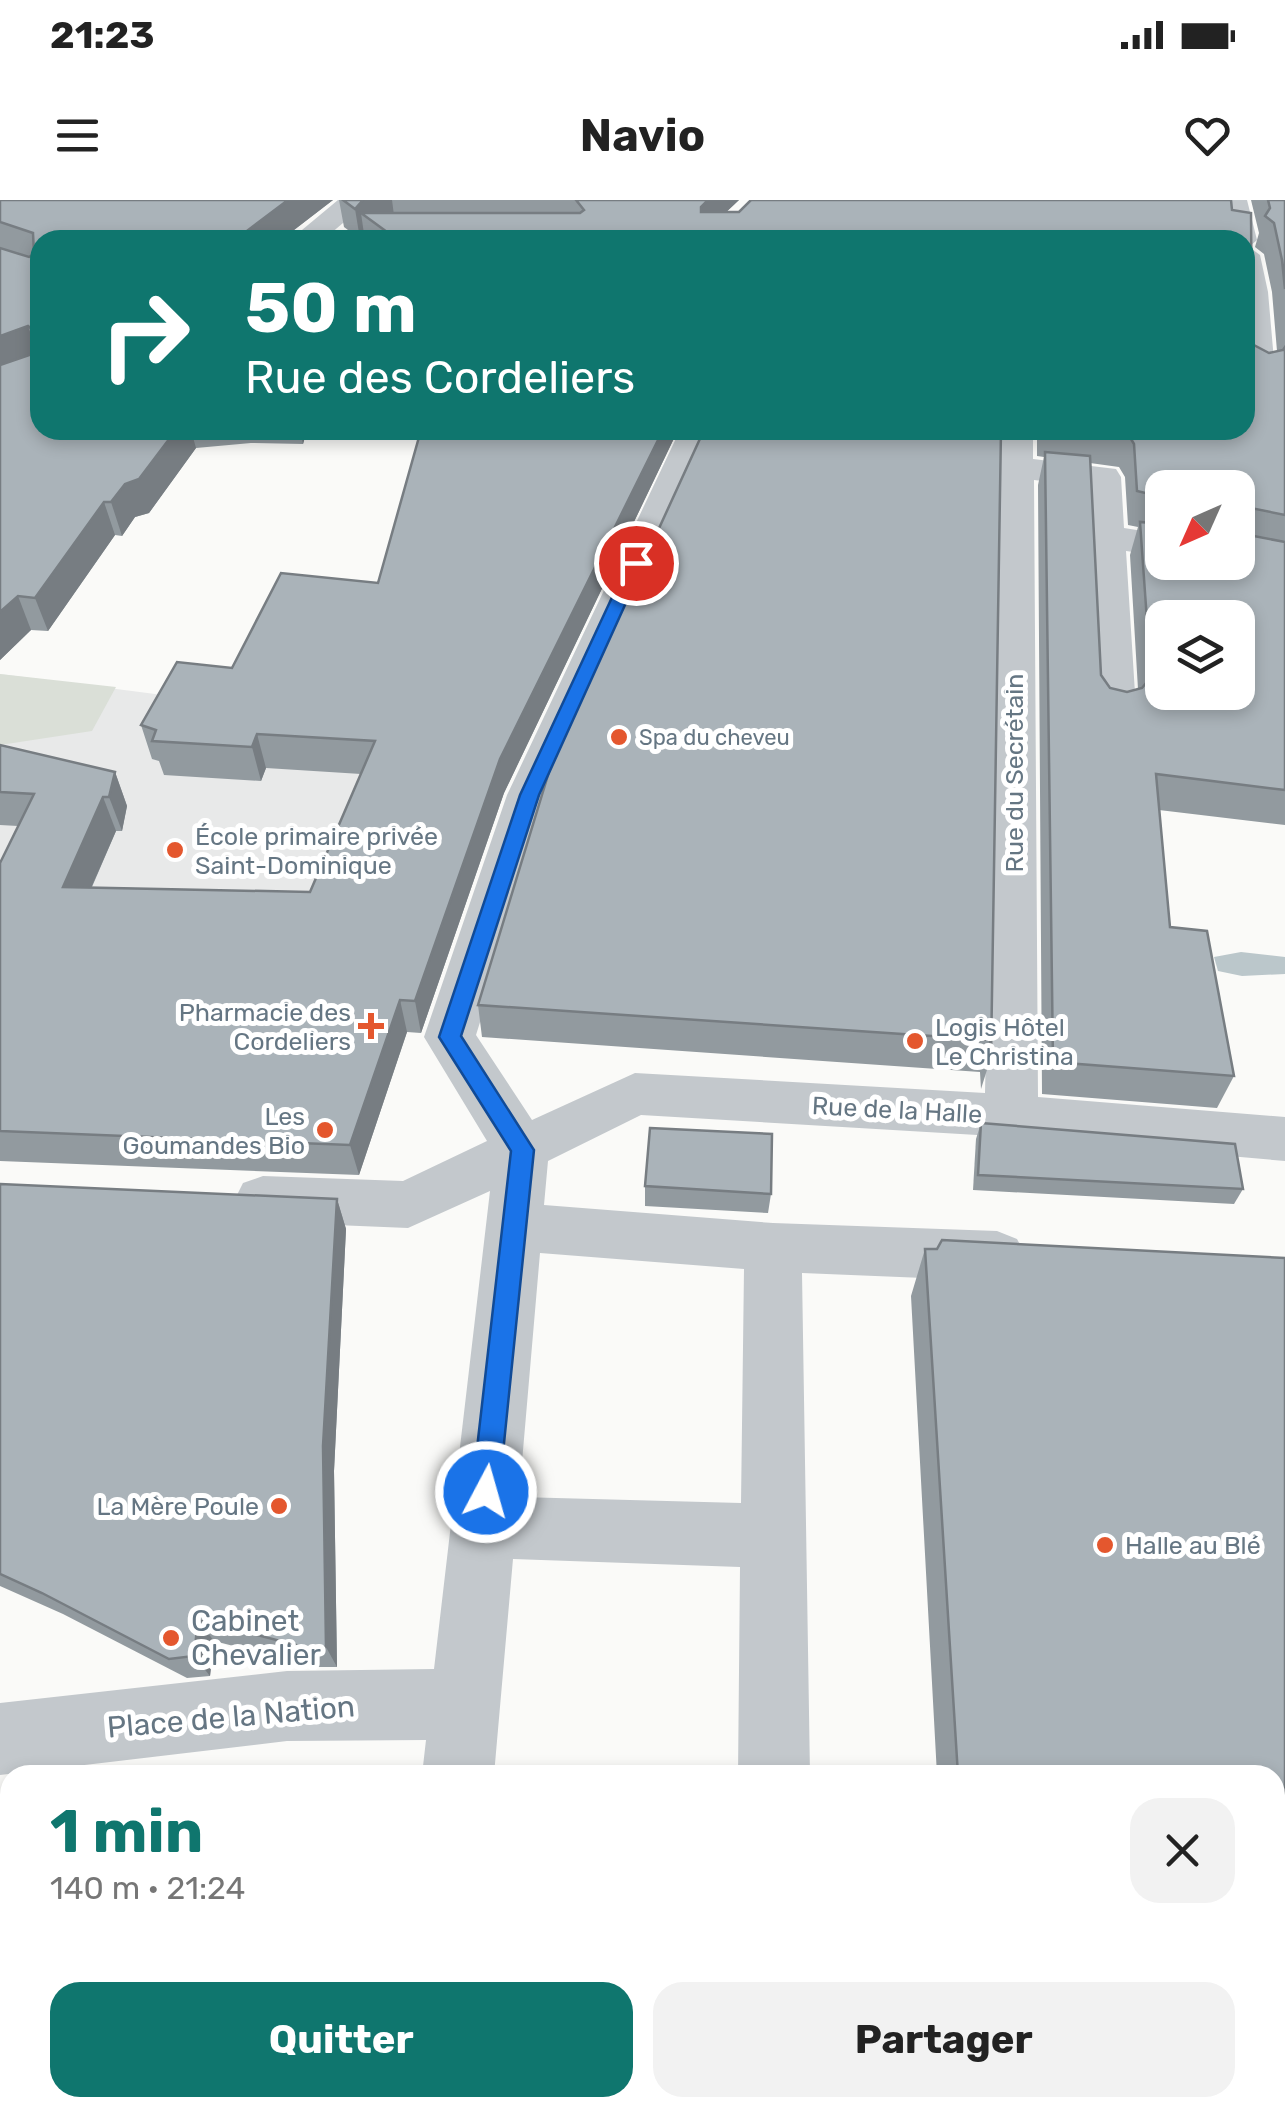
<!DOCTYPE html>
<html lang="fr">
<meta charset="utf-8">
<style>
:root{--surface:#fff;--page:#f2f2f2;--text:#222;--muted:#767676;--accent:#0f766e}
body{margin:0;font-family:Rubik,sans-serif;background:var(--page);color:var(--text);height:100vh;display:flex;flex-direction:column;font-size:38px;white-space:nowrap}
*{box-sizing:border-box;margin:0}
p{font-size:32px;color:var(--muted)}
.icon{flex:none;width:55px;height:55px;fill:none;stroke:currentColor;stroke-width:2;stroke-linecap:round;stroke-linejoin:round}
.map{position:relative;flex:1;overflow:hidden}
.side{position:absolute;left:0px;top:1565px;width:1285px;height:352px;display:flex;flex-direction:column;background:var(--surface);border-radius:30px 30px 0 0;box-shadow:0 5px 15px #0003}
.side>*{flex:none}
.banner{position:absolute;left:30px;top:30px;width:1225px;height:210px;border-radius:30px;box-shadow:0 5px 15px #0003;background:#0f766e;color:#fff;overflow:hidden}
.needle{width:65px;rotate:225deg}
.buttons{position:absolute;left:1145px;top:270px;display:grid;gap:20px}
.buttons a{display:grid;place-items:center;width:110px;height:110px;border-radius:20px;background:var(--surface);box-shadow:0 5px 15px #0003;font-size:50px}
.pin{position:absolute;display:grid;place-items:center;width:85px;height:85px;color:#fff;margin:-42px;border:5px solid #fff;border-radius:50%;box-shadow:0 2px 10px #0007}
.me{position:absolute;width:110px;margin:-55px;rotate:6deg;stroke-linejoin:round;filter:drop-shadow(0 0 8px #0008)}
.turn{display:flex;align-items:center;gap:35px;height:210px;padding:0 50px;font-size:45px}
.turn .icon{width:130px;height:130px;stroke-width:2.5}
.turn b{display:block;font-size:70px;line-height:85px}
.round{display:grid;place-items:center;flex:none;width:105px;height:105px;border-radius:30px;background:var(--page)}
.head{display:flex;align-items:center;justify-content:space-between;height:170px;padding:0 50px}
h1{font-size:60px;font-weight:700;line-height:75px;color:var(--accent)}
.cta{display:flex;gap:20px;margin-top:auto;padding:20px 50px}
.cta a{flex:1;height:115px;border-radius:30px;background:var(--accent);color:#fff;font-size:40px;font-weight:700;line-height:115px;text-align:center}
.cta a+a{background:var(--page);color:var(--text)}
.status{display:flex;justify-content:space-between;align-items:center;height:70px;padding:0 50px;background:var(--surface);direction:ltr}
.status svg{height:28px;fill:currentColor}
header{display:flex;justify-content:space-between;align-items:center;height:130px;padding:0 50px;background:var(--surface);font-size:45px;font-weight:700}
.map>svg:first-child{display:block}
.built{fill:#e8e9e9}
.green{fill:#dadfd7}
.water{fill:#bbc7cb}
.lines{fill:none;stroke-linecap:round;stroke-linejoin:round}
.minor{fill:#c3c8cc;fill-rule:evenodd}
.wall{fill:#929a9f;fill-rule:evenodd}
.shaded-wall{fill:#777d82}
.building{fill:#aab3b9;stroke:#777d82;stroke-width:2.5;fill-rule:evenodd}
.route{fill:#1a73e8;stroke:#114b97;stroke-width:2.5}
.poi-dot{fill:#e4572e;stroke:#fff;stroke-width:4}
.labels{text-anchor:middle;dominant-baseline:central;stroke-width:10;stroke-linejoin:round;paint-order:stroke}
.far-poi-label{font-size:22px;fill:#657683;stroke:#fff;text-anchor:start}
.street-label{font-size:25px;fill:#657683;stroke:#fff}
.poi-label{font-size:25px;fill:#657683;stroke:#fff;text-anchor:start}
.near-poi-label{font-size:30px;fill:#657683;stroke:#fff;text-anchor:start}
.near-street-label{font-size:30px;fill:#657683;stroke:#fff}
</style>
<div class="status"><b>21:23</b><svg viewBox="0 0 49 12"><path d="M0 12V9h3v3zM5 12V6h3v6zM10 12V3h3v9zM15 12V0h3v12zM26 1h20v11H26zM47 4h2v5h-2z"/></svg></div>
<header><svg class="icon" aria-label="menu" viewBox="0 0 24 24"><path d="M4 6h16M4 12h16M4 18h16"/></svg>Navio<svg class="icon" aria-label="heart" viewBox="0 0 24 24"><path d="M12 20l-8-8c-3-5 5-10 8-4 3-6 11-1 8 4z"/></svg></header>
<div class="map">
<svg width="1285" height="1917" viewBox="0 0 1285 1917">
<rect width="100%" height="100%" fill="#fafaf8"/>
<path class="built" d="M0 474 402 526 296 779 0 928Z"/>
<path class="green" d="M0 474 116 487 92 531 0 545Z"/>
<path class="water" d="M1241 752 1285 757V774L1242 776 1218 771 1214 757Z"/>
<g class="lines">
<g class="minor">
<path d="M338 0H370L323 40H290Z"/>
<path d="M1219 0H1247L1257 40 1249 47 1260 55 1268 92 1275 172 1271 179 1259 182 1245 176V40H1227Z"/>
<path d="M680 230H714L551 595 476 835 532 920 635 873 985 893 999 230H1033V259L1116 269 1121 277 1124 328 1162 334V356L1126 351 1136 509 1130 518 1115 522 1100 518 1094 509 1085 286 1034 280 1038 897 1285 917V961L1011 937 641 915 548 961 544 1005 773 1023 997 1031 1017 1039 1026 1056 1017 1073 997 1081 802 1073 810 1575H738L740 1367 513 1359 494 1575H422L426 1540 287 1541 0 1575V1503L287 1471 434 1469 490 991 408 1028 263 1022 243 1015 235 999 243 983 263 976 403 981 487 941 424 837 507 595ZM540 1053 744 1069 741 1303 519 1297Z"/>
<path d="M1275 1732 1285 1733V1811L1275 1810Z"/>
<path d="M400 1908H482L484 1917H402Z"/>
</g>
</g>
<g class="wall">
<path d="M0 0H333L281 40H40V230H307L303 244 251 243 196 248 149 313 135 317 122 336 115 335 48 431 31 430 0 460Z"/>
<path d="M339 0H739L726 12H739L751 0H1231L1232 10 1251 13 1252 144 1269 153 1277 151 1272 92 1264 54 1255 47 1259 33 1251 0H1285V625L1159 610 1170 727 1207 731 1234 876 1217 908 1042 894 1038 285 1044 257 1037 256V230H1245V40H365L364 34 360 39 344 27ZM1090 263 1119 267 1125 277 1128 325 1138 327 1130 355 1138 489 1127 492 1110 488 1101 475ZM1162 288H1238V362H1162ZM1162 418H1238V492H1162Z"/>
<path d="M421 230H678L504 593 421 833 407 832 359 975 0 961V663L18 626 0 625V545L115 572 127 606 122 631H116L92 687 310 692 361 574 266 568 261 581 164 575 159 561 152 559 141 525 232 468 378 383Z"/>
<path d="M1001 230 991 857 981 889 980 872 482 837 478 805Z"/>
<path d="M981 923 1243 989 1234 1004 973 990 976 939Z"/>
<path d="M0 984 337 999 346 1029 334 1271 337 1467H316L214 1441 210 1476 187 1478 63 1414 0 1386Z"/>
<path d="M645 986 771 994 768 1013 645 1006Z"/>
<path d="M925 1049 1285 1058V1722L1275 1721V1575H937L911 1096Z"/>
<path d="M669 1908H825L826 1917H741Z"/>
</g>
<g class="shaded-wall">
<path d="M288 0H333L281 40H231Z"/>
<path d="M363 0H392L395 23 361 13 364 34 360 39 355 9Z"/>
<path d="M708 0H739L700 37 701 7Z"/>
<path d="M28 126 39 158 0 173V136Z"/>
<path d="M176 230H191L196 248 149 313 135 317 122 336 111 302 125 284Z"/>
<path d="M300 230H307L303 244Z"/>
<path d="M663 230H678L504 593 421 833 415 801 500 559Z"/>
<path d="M104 302 115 335 48 431 35 398Z"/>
<path d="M1251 308 1244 326 1246 325 1238 350V327L1246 311Z"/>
<path d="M18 396 31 430 0 460V412Z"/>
<path d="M257 534 266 568 261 581 252 547Z"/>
<path d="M115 572 127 606 122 631 109 597Z"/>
<path d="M103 597 116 631 77 720 63 687Z"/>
<path d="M400 800 407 832 359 975 350 945Z"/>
<path d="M337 999 346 1029 334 1271 337 1467 326 1447 323 1246Z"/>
<path d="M198 1420 214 1441 210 1476 194 1456Z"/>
</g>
<g class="building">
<path d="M0 0H288L243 34 231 40H40V230H176L139 279 125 284 111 302H104L35 398 18 396 0 412V165L32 154 33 130 28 126 0 136V48L29 57 34 54 33 33 0 22Z"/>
<path d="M343 0H363L355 9Z"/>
<path d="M576 0H708L701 7V12H739L751 0H1231L1232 10 1251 13 1252 144 1269 153 1283 150 1285 147V315L1251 308 1246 311V325L1238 327V288H1162V297L1137 291 1134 244 1128 234 1099 230H1245V40H398L361 13H580L584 10Z"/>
<path d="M1268 0H1285V89L1282 60 1274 23 1265 16 1270 8Z"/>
<path d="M421 230H663L500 559 415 801 400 800 350 945 0 931V663L34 594 0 592V545L115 572 109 597H103L63 687 310 692 375 541 257 534 252 547 152 541 156 530 141 525 177 462 232 468 281 373 378 383Z"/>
<path d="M704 230H1001L991 857 990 840 478 805 552 562Z"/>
<path d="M1045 252 1090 256 1101 475 1110 488 1127 492 1142 488 1151 477 1140 322 1162 324V362H1238V333L1285 342V590L1156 574 1170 727 1207 731 1234 876 1053 862ZM1162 418H1238V492H1162Z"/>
<path d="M981 923 1235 944 1243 989 978 975Z"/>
<path d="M650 928 772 934 771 994 645 986Z"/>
<path d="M0 984 337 999 323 1246 326 1447H304L198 1420 194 1456 169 1459 42 1393 0 1374Z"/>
<path d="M942 1040 1285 1058V1700L1275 1699V1575H958L925 1049H937Z"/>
<path d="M688 1908H825L826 1917H760Z"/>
</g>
<path class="route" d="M636 358 644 363 539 595 461 836 534 950 499 1292 495 1301 486 1305 476 1301 472 1292 511 951 439 837 520 595 628 363Z"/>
<g class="poi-dot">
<circle cx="619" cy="537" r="10"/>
<circle cx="175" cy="650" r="10"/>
<path d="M366 811h10v10h10v10h-10v10h-10v-10h-10v-10h10z"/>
<circle cx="915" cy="841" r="10"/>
<circle cx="325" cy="930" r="10"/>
<circle cx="279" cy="1306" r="10"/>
<circle cx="1105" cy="1345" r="10"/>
<circle cx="171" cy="1438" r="10"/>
</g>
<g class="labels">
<g class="far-poi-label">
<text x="639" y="537">Spa du cheveu</text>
</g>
<g class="street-label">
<text transform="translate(1014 573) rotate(-90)">Rue du Secrétain</text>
<text transform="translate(897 910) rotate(3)">Rue de la Halle</text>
</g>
<g class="poi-label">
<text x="195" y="636">École primaire privée<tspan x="195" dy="29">Saint-Dominique</tspan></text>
<text x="351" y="812" text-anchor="end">Pharmacie des<tspan x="351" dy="29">Cordeliers</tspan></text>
<text x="935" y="827">Logis Hôtel<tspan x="935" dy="29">Le Christina</tspan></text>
<text x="305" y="916" text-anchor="end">Les<tspan x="305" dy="29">Goumandes Bio</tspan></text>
<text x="259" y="1306" text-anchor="end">La Mère Poule</text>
<text x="1125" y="1345">Halle au Blé</text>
</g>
<g class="near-poi-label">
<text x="191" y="1421">Cabinet<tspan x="191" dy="34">Chevalier</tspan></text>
</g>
<g class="near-street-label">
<text transform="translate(231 1517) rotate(-5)">Place de la Nation</text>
</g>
</g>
</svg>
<div class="buttons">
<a><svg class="needle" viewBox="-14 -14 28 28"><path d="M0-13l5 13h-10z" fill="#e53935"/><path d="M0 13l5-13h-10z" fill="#767676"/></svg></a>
<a><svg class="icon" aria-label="layers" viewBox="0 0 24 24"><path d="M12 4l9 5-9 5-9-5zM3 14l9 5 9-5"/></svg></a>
</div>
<div class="pin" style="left:636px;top:363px;background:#d93025"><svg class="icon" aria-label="arrive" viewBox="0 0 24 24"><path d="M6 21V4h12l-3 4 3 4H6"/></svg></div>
<svg class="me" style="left:486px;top:1292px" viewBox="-20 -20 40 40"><circle r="17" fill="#1a73e8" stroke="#fff" stroke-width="3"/><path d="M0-11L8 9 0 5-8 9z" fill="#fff"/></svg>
<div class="banner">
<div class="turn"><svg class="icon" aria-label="right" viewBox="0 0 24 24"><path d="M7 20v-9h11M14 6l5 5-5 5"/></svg><div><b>50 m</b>Rue des Cordeliers</div></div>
</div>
<section class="side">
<div class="head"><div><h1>1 min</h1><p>140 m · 21:24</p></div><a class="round"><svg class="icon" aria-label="close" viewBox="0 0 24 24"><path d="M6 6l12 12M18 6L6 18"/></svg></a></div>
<div class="cta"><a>Quitter</a><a>Partager</a></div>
</section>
</div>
